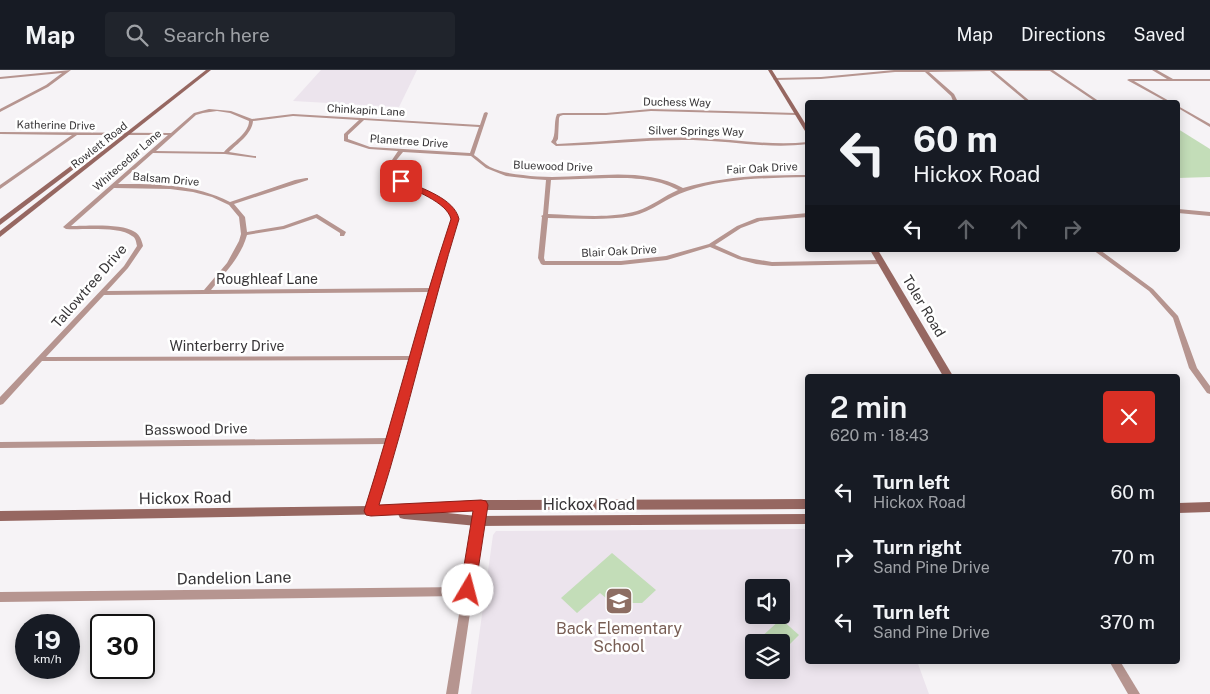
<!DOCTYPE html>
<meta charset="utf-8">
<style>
:root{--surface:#171b24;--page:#20242c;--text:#f1f3f6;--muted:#9ea1a6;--line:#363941}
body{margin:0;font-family:"Public Sans",sans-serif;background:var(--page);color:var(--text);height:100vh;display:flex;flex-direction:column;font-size:19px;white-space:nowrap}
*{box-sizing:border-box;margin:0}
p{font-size:16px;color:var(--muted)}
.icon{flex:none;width:28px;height:28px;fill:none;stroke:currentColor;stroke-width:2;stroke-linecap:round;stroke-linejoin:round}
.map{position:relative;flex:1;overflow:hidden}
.details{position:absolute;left:805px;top:304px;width:375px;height:290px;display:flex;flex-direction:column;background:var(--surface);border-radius:5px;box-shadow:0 2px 12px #0003}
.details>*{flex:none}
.hud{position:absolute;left:805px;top:30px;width:375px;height:152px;border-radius:5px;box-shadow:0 2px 12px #0003;background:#171b24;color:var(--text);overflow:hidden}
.controls{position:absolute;left:745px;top:509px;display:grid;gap:10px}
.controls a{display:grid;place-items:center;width:45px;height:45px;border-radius:5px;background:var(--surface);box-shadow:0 2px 12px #0003;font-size:25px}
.speed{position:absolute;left:15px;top:544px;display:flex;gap:10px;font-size:25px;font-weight:700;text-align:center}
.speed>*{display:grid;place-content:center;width:65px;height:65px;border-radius:50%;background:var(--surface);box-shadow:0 2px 12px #0003;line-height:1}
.speed small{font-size:12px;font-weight:400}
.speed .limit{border:2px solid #111;border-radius:8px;background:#fff;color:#111}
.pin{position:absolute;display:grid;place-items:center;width:42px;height:42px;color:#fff;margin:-21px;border-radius:10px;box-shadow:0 2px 8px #0006}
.me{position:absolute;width:55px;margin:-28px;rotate:8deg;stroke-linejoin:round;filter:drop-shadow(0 0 4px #0008)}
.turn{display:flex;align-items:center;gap:18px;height:105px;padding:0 25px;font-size:22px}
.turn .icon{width:65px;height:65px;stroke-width:2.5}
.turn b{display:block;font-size:35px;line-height:42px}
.lanes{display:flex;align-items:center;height:48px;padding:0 25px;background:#0003;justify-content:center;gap:25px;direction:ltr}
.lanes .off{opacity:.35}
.round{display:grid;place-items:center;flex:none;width:52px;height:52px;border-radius:5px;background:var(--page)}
.headline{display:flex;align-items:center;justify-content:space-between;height:85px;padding:0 25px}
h1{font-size:30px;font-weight:600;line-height:38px}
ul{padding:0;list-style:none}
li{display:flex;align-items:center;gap:15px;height:65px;padding:0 25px}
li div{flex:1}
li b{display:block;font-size:19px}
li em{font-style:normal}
header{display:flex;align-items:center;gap:30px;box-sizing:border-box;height:70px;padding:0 25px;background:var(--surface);border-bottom:1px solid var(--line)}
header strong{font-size:24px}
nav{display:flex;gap:28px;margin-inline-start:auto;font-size:18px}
.search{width:350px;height:45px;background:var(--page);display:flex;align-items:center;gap:12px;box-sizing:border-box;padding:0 18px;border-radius:5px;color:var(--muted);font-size:19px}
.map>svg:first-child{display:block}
.built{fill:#ece4ed;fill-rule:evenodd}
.green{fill:#c3ddb8}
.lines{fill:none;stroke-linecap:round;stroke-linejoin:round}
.street{fill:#b69590;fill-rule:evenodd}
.secondary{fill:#966761;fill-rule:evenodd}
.route{fill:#d93025;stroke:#8d1f18}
.labels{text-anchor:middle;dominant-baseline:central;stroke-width:5;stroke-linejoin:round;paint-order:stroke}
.far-street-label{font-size:11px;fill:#373537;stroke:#fff}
.street-label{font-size:14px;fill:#373537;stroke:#fff}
.near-street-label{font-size:16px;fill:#373537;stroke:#fff}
.near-education-label{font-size:16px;fill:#785e54;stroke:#fff}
</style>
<header>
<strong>Map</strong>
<div class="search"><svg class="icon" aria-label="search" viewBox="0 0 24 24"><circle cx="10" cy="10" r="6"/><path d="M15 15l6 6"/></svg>Search here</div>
<nav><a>Map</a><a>Directions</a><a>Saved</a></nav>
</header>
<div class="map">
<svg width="1210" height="624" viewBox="0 0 1210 624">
<rect width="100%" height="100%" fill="#f6f3f6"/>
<g class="built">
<path d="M321 0H417L399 37 293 31Z"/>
<path d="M807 459 808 591H917L929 624H471L493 465 496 461ZM754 518H781V545H754ZM754 572H781V600H754Z"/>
</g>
<g class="green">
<path d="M1178 59 1210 79V107L1178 108Z"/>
<path d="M612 483 656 520 642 533H630V537L624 543 600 523 577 543 561 528Z"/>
<path d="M781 549 799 565 781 583V572H763L759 569Z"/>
</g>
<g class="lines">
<g class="street">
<path d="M71 0 48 17 0 42V39L46 15 62 3 0 9V7Z"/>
<path d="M894 0H1053L1100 32H1096L1050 1H994L1031 32H1027L990 1 929 2 954 24 958 32H815L817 31H953L951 26 925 2H895L821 9 775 10 773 9 775 8 821 7Z"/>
<path d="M1152 0H1157L1173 9H1210V11H1134L1171 32H1167L1127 10 1129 9H1167Z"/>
<path d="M1178 36 1210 54V57L1178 38Z"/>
<path d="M209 39 231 41 252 49 293 44 480 55 484 43 486 42 488 43 474 85C479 88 484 94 490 97 500 102 512 104 523 105 575 113 635 92 683 118 724 106 765 105 808 105V107C767 108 726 108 687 121 667 127 652 142 632 146 604 151 575 148 548 148L544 188 545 191H621L666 186 709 174 737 156 757 148 808 143V147L760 151 741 158 715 175 742 187 772 192 881 190 884 192 881 194 772 196 756 194 738 189 710 177 667 190 621 195H543L541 194 538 188 542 147 541 146 543 145 546 110 532 109 506 106 486 98 471 86 403 82 394 93 395 104C417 122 445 121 458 149L435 220 396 371 374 444 371 445 368 444 366 441 387 374 0 378V372L389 368 410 290 42 291 3 334 0 335V327L124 196 137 176C136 172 136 168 132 166 120 156 82 160 66 159L63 157 168 65H77L0 119V115L72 65 0 64V62L171 63 194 43ZM217 41 230 43 249 51C249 63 232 73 224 82L156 81 196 45 203 43ZM293 46 359 50 344 64V71L369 79 398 81 390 93 391 105C410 122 442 124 452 149L429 218 211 220C224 204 241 187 247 165L284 159 316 148 340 163V166H344L346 162 317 144 283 156 247 162 245 147 234 134 308 110V108H306L295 110 230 132C195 114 156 114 118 114L153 83 225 84 256 88V86H254L229 82C237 74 252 64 253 51ZM364 50 479 57 470 83 370 77 348 69V65ZM609 108C634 108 656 108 678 120 664 126 652 136 637 141 611 149 576 145 548 144L551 110ZM114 118 170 119 193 122 212 127 229 135 239 147 241 164 239 171 227 193 204 220 107 221 128 198 143 176C142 171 140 165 135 162 122 153 87 156 71 156ZM428 222 411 286 46 287 104 225Z"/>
<path d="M651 39 796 43 798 44 796 45 651 41 606 45H563L560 46 559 48 558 69 556 72 557 74 574 73C615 71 655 66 696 68 734 69 770 76 808 72V74C769 79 732 71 693 70 647 69 602 75 556 76L551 72C557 65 553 53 557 44L563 43H606Z"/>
<path d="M1178 139 1210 142V146L1178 143Z"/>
<path d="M1093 180H1100L1153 219 1178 246 1197 298 1210 316V324L1207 323 1189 298 1173 248 1149 221Z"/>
<path d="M481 431 484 432 486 435 458 624H446L462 526 0 532V522L463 517 476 435 478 432Z"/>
<path d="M1109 591H1120L1140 624H1128Z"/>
</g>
<g class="secondary">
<path d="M206 0H211L0 167V161Z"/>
<path d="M768 0H772L808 58V66Z"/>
<path d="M123 57 128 58 0 155V149Z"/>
<path d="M870 180H878L953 306H943Z"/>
<path d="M808 429V439L481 440 438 442 477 446 808 444V454L477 456 404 449 400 448 398 444 0 451V441L371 436 481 430Z"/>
<path d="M1210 432V442L1178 443V433Z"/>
</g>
</g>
<path class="route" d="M399 110H404C422 119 454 128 459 149 430 243 409 340 379 435L481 430 486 431 488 435 475 520 473 525 468 527 462 525 460 520 473 441 371 446 366 445 364 441C395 344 419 245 451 149 447 132 413 120 399 113Z"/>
<defs>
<g id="school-square" transform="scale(1.4375)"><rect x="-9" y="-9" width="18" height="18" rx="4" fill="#8d6e63" stroke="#fff"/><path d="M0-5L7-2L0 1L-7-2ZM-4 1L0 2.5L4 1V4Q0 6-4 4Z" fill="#fff"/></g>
</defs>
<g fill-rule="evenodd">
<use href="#school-square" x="619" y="531"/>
</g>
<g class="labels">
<g class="far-street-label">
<text transform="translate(677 32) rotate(1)">Duchess Way</text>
<text transform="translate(366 40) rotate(3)">Chinkapin Lane</text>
<text transform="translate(56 55) rotate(1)">Katherine Drive</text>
<text transform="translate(696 61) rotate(1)">Silver Springs Way</text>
<text transform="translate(409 71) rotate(4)">Planetree Drive</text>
<text transform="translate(99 75) rotate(-38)">Rowlett Road</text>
<text transform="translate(127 90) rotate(-41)">Whitecedar Lane</text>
<text transform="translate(553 96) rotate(2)">Bluewood Drive</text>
<text transform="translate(762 98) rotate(-3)">Fair Oak Drive</text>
<text transform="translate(166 109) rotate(5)">Balsam Drive</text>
<text transform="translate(619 181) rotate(-3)">Blair Oak Drive</text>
</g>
<g class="street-label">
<text x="267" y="209">Roughleaf Lane</text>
<text transform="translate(89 216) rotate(-49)">Tallowtree Drive</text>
<text transform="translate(924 236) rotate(59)">Toler Road</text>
<text x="227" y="276">Winterberry Drive</text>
<text transform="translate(196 359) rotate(-1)">Basswood Drive</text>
</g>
<g class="near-street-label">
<text transform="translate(185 428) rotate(-1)">Hickox Road</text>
<text x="589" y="434">Hickox Road</text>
<text transform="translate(234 508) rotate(-1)">Dandelion Lane</text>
</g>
<g class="near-education-label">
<text x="619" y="558">Back Elementary<tspan x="619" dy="18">School</tspan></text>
</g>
</g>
</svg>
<div class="controls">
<a><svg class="icon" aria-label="sound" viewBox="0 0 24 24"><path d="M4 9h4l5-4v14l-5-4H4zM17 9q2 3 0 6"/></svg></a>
<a><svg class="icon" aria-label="layers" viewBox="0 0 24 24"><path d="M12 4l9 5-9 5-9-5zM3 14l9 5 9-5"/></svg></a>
</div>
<div class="speed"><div>19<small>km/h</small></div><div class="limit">30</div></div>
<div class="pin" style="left:401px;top:111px;background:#d93025"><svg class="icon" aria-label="arrive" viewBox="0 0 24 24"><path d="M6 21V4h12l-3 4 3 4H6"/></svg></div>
<svg class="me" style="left:468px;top:520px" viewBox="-20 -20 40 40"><circle r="19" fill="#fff"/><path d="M0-13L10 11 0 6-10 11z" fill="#d93025"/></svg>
<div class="hud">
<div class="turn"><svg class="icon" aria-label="left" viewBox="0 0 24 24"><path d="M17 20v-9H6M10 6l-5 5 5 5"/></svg><div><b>60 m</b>Hickox Road</div></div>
<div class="lanes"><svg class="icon" aria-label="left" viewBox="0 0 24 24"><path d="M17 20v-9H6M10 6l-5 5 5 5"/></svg><svg class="icon off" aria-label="ahead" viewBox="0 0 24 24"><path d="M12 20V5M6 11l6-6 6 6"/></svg><svg class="icon off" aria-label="ahead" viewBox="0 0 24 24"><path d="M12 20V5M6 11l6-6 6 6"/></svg><svg class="icon off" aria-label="right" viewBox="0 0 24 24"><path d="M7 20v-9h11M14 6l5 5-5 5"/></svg></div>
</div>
<section class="details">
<div class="headline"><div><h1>2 min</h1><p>620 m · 18:43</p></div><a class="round" style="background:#d93025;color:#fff"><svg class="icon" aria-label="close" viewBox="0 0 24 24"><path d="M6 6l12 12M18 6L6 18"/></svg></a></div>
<ul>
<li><svg class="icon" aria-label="left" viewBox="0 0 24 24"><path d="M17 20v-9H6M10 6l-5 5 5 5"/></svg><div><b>Turn left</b><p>Hickox Road</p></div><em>60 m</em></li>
<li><svg class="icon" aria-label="right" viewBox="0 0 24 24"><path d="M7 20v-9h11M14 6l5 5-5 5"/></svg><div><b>Turn right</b><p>Sand Pine Drive</p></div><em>70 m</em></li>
<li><svg class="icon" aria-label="left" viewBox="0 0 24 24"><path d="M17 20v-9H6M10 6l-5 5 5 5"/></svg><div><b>Turn left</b><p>Sand Pine Drive</p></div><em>370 m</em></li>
</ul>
</section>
</div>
